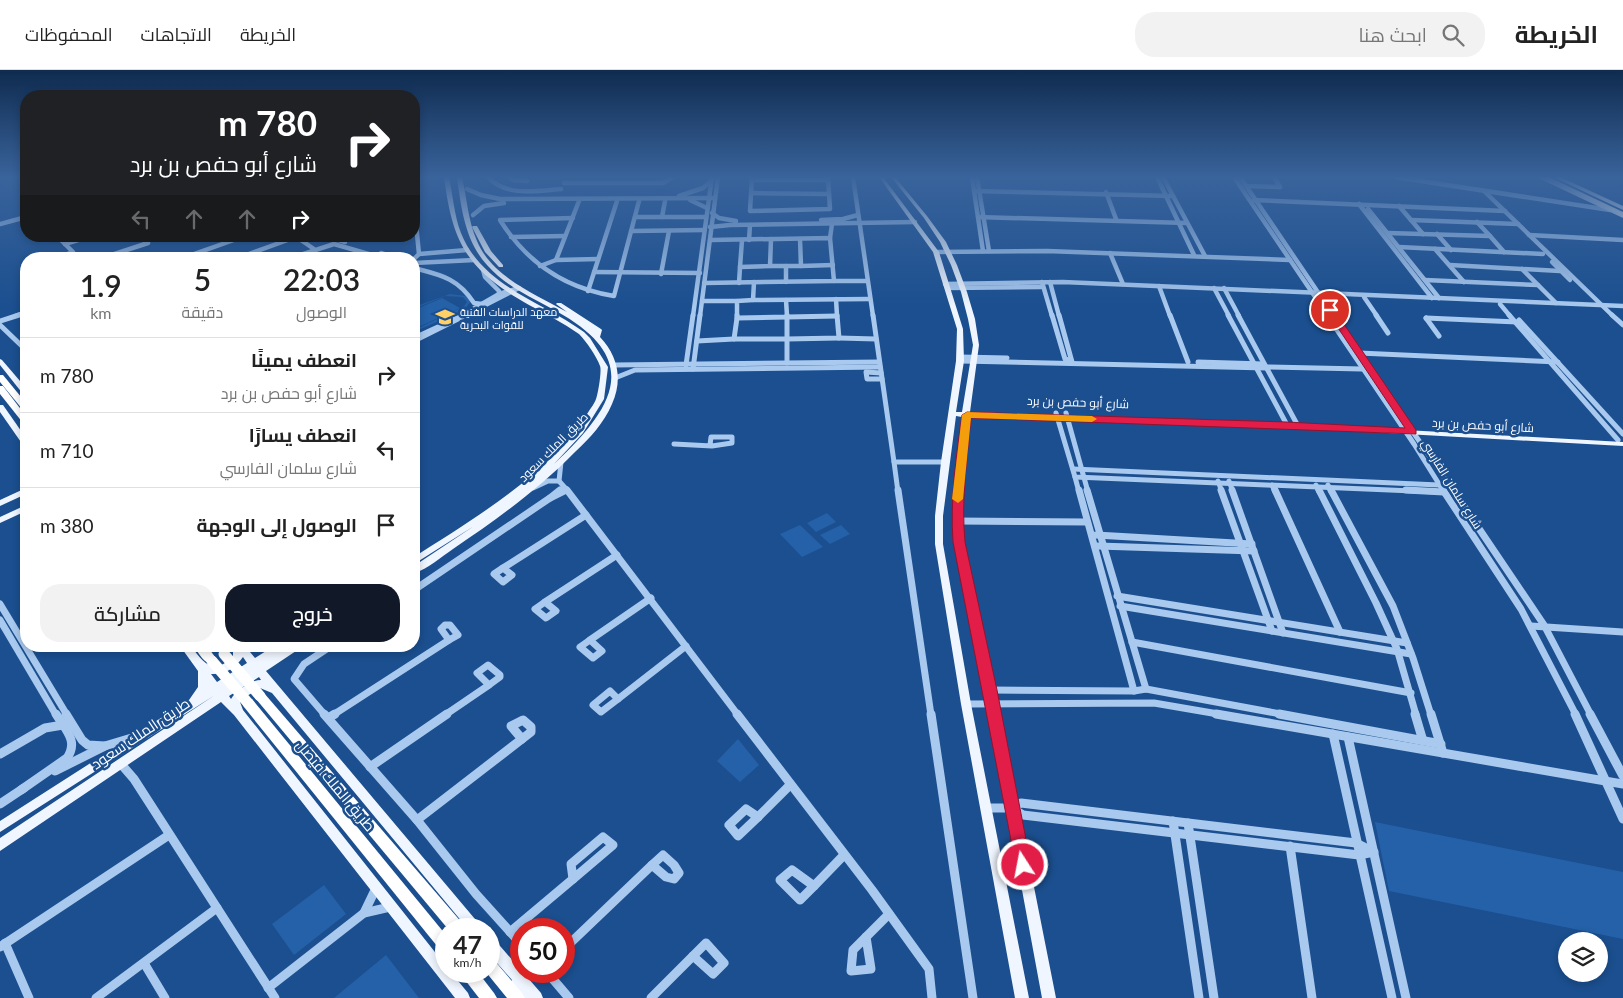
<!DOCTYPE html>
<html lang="ar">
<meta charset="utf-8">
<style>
:root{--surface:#fff;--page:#f2f2f2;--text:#222;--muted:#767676;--line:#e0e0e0;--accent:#111827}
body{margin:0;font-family:Lato,Cairo,sans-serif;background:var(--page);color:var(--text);direction:rtl;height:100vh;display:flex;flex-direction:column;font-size:19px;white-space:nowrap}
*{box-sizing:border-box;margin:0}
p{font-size:16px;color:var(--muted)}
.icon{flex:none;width:28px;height:28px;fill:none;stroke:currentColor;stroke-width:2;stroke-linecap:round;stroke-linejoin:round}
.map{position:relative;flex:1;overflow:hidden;direction:ltr}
.panel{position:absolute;left:20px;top:182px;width:400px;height:400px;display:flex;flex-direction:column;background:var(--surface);border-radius:20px;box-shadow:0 2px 8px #0003;direction:rtl}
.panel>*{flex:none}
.banner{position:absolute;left:20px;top:20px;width:400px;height:152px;border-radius:20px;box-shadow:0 2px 8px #0003;direction:rtl;background:#202124;color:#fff;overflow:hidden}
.buttons{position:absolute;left:1558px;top:862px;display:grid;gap:10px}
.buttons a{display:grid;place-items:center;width:50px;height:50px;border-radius:50%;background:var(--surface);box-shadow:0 2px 8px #0003;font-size:25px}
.speed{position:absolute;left:435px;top:848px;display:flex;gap:10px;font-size:25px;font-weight:700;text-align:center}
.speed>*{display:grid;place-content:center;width:65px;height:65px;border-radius:50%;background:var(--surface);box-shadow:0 2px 8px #0003;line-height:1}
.speed small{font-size:12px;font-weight:400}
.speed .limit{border:8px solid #d22;background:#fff;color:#111}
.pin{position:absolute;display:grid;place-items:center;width:42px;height:42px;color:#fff;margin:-21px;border:2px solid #fff;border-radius:50%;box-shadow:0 1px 5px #0007}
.me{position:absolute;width:55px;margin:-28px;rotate:349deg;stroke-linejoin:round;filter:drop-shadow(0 0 4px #0008)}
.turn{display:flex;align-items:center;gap:18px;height:105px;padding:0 20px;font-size:22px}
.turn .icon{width:65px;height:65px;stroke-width:2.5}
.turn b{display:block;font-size:35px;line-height:42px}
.lanes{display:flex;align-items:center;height:48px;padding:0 20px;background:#0003;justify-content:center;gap:25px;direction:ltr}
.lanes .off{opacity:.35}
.eta{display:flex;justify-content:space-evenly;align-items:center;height:85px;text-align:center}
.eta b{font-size:30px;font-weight:600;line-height:35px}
.primary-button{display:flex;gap:10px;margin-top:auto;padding:10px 20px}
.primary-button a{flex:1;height:58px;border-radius:20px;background:var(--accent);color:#fff;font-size:20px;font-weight:600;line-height:58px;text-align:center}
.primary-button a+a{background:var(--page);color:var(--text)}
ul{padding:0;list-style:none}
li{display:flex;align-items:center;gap:15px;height:75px;padding:0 20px;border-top:1px solid var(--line)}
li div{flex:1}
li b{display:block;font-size:19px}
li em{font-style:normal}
header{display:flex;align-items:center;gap:30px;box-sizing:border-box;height:70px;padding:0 25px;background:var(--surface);border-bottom:1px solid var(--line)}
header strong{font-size:24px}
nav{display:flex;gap:28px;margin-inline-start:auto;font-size:18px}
.search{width:350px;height:45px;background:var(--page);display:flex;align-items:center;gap:12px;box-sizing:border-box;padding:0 18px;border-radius:20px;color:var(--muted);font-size:19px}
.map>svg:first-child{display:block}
.green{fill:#2461a8}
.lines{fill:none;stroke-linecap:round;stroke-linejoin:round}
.minor-far3{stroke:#a9c9ee;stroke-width:4.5}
.minor-far2{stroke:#a9c9ee;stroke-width:5}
.minor-far1{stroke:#a9c9ee;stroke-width:7}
.minor{stroke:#a9c9ee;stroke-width:9}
.major{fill:#f0f6ff;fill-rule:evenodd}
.highway{fill:#fff;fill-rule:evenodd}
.highway-bridge{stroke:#fff;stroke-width:11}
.route{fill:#e11d48;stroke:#92132f}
.slow{fill:#f59e0b}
.labels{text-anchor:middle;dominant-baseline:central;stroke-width:5;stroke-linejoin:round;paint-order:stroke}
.far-poi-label{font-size:11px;fill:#fff;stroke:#1b4f8f;text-anchor:start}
.street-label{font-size:12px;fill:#fff;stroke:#1b4f8f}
.near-street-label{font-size:15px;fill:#fff;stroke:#1b4f8f}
</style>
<header>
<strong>الخريطة</strong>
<div class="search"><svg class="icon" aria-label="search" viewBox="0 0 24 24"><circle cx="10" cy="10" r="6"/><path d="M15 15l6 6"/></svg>ابحث هنا</div>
<nav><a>الخريطة</a><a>الاتجاهات</a><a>المحفوظات</a></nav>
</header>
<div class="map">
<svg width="1623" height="928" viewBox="0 0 1623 928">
<rect width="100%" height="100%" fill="#1b4f8f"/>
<g class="green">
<path d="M450 224 466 226 471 231 464 240 414 262V260L464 236 467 232 463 227 445 226 414 239V237Z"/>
<path d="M442 228 460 238 414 259V240Z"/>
<path d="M827 443 836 452 816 462 807 453Z"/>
<path d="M800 455 823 477 802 487 780 464Z"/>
<path d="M841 455 850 464 830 474 820 465Z"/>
<path d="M738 669 759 695 740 712 717 691Z"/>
<path d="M1375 752 1623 802V869L1389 821Z"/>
<path d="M324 815 346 844 294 885 272 854Z"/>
<path d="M386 885 419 928H334Z"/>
</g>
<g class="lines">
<g class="minor-far3">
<path d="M488 107C506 127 537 121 561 119"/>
<path d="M509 107 513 110 527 111"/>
<path d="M752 107 750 141 830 139 828 107"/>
<path d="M853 107 873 246"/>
<path d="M972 107 983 181"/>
<path d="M977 107 989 181"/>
<path d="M1157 107 1194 185"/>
<path d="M1163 107 1205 186"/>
<path d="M1234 107 1328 246"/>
<path d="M1240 107 1334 246"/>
<path d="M1274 107 1280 117"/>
<path d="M1395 107 1610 140"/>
<path d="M414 108 421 107"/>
<path d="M752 110H828"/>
<path d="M564 113H663L673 107"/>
<path d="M1246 116 1280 117"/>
<path d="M467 119 481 125 500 129 715 128"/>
<path d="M974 121 1173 126"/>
<path d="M1484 121 1613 246"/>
<path d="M1106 122 1116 149"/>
<path d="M751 123 829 124"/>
<path d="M679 126 703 118 712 110"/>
<path d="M690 130 707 138"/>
<path d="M1254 130 1505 141"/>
<path d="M414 134 419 184 414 189"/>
<path d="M1359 134 1432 228"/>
<path d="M1399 136 1423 164"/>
<path d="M1368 139 1439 228"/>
<path d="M712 143 719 148 736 151"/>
<path d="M473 145 484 136 504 133"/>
<path d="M635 147H706"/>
<path d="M662 147 665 131"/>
<path d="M978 147 1187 153"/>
<path d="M573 148 500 150C527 193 564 218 614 226L639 131"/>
<path d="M821 150 843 149 858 145"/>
<path d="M1411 150 1518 154"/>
<path d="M0 154 26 147"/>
<path d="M710 157 730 155 915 152"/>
<path d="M631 161 704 160"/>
<path d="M1388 163 1490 166 1477 152"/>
<path d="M1437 164 1451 180"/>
<path d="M1529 165 1623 170"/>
<path d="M295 166 314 179"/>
<path d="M326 166 345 172"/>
<path d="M1490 166 1504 182"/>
<path d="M511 167 565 166"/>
<path d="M830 168 832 154"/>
<path d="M749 170 750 155"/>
<path d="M65 174 91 166"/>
<path d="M1399 177 1543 184"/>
<path d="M1435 179 1464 212"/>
<path d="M936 182 1047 181 1290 190"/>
<path d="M381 183 399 189"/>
<path d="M1110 183 1123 214"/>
<path d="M419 184 467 180"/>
<path d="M53 189 73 182 57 166"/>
<path d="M99 189 148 173 142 166"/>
<path d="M180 189 245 166"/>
<path d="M249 189 246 185 296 167"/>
<path d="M288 189 334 174 386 189"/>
<path d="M556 190 598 189"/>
<path d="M1552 192 1570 210"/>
<path d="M414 193 474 190"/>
<path d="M1450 195 1560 201"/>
<path d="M540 196 556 190 579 131"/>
<path d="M770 196H801L800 169"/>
<path d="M786 196V212"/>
<path d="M801 196 833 195"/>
<path d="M740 197 742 170"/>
<path d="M414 198C441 205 458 208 474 233L482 234"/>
<path d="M1522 199 1556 233"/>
<path d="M483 200 485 207 499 221V224"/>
<path d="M594 202 700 203"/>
<path d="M661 204 669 161"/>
<path d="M1425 210 1538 215"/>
<path d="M834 211H867"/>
<path d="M754 212 753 230 870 229"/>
<path d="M1042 212 1052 246"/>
<path d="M1050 212 1059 246"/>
<path d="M704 213 834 211 830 168 710 170"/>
<path d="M739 213 740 197 770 196 771 169"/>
<path d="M945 214 1063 212 1623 236"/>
<path d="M1159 216 1170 246"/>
<path d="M947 218 1041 217"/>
<path d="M1214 218 1229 246"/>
<path d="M1224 218 1239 246"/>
<path d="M588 221 617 131"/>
<path d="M1364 227 1377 246"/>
<path d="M836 229 837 246"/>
<path d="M786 230 787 246"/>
<path d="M702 231H737"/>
<path d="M1500 234 1510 246"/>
<path d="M15 246 26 242"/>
<path d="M461 246 499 224 519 218 464 246"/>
<path d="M693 246 712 107"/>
<path d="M700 246 718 107"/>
<path d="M737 246V231L753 230"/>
</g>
<g class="minor-far2">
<path d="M737 245V248L787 247V245"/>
<path d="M873 245 894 392H945"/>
<path d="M1052 245 1065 289 1070 290"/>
<path d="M1059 245 1072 292"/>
<path d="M1170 245 1188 292"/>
<path d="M1228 245 1287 355"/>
<path d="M1238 245 1298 356"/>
<path d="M1327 245 1414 374 1444 422"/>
<path d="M1333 245 1454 422"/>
<path d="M1376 245 1388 263"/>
<path d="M1509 245 1618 370"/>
<path d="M1612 245 1623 255"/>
<path d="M737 248 734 269H787V247L837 246"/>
<path d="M1426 248 1517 252"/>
<path d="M1426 248 1439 266"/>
<path d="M1519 250 1623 364"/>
<path d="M0 251 19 245"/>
<path d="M0 255 26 280"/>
<path d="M414 268 464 245"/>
<path d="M839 268 876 269"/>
<path d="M414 271 466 245"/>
<path d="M697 271 734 269"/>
<path d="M1359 283 1558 292"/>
<path d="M960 287 1007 288"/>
<path d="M960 291 1267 298"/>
<path d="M1198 292 1264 294"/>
<path d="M787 293V269L839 268 837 245"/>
<path d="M614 295 879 292"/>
<path d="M686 295 693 245"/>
<path d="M1266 297 1362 299"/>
<path d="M693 299 700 245"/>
<path d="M881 303 866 302 867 309H882"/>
<path d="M615 308 635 300 880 297"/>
<path d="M1056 343 1075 407 1437 422"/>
<path d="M1066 343 1088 422"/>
<path d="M674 374 712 376 732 373V367H711L710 375"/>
<path d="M894 392 898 422"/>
<path d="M1073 399 1439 415"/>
<path d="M1075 407 1079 422"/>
<path d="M559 411 567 420 563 422"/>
<path d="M1218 411 1222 422"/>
<path d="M1229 411 1233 422"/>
<path d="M1272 415 1275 422"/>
<path d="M1316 415 1319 422"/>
<path d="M1328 415 1331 422"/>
<path d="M533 418 548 411H559L561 392"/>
<path d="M567 420 568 422"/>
<path d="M558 422 565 418"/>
</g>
<g class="minor-far1">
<path d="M560 420 550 428 566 420"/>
<path d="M567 420 738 645"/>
<path d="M898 420 931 645"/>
<path d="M1087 420 1146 619"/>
<path d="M1221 420 1272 561"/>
<path d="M1232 420 1283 563"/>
<path d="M1275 420 1340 562"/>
<path d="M1319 420 1376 533 1397 579 1416 645"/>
<path d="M1331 420 1393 536 1413 588 1431 645"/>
<path d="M1406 420 1444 422"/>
<path d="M1443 420 1521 539 1576 645"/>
<path d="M1453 420 1544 555 1591 645"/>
<path d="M957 451 1087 452"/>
<path d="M1096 465 1252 474"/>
<path d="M1098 476 1254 481"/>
<path d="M503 498 512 505 503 512 494 504Z"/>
<path d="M503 498 586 445"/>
<path d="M414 520 550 428"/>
<path d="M1117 526 1407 573"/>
<path d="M545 532 556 541 546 548 535 539Z"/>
<path d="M545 532 617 485"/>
<path d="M0 534 67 645"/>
<path d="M1120 536 1411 584"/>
<path d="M0 550 56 645"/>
<path d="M445 555H450L458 565 449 570 441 559Z"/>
<path d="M1531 556 1623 562"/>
<path d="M590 570 602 581 593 588 580 577Z"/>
<path d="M590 570 651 528"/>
<path d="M1132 572 1411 623"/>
<path d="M488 595 500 605V607L489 615 477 603Z"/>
<path d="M990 620 1134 621 1079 420"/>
<path d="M610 621 618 629 601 642 593 635Z"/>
<path d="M1134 621 1146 619 1286 645"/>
<path d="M618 629 686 576"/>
<path d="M966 634 1154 633 1224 645"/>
<path d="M325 645 294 609 304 594 331 576"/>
<path d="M333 645 449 570"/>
<path d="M445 645 489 615"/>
</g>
<g class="minor">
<path d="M66 644 82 670 88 675 105 676"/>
<path d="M324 644 417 750 476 824 521 874"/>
<path d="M737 644 872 820 929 899 932 928"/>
<path d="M931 644 973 928"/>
<path d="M1216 644 1623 714"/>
<path d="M1279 644 1441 674"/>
<path d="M1415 644 1423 671"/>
<path d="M1431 644 1443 683"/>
<path d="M1575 644 1623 749"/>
<path d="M1590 644 1623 706"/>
<path d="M328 648 335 644"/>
<path d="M523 650 531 657V662L522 669 511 656Z"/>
<path d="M1333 664 1392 928"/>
<path d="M1348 667 1406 928"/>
<path d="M0 684 45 658 63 655"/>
<path d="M121 694 134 709 275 928"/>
<path d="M370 697 447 644"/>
<path d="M55 701 105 676 135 667"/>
<path d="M21 720 67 688C79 671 65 659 56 644"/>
<path d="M0 734 24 718"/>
<path d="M986 738H1011L1023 745 1359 785 1374 782 1356 773 1021 733 1012 738"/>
<path d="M746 739 758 747 738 766 729 755Z"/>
<path d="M758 747 790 715"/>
<path d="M417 750 522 669"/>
<path d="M1173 751 1199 928"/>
<path d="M1188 753 1214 928"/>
<path d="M603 767 613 775 573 809 571 794Z"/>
<path d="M1290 776 1312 928"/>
<path d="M663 785 674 795 679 803 674 809 666 807 652 795Z"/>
<path d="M792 800 814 816 800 830 780 810Z"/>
<path d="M814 816 844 785"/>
<path d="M364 843 376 818"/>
<path d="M510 862 573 809"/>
<path d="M866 867 871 899 851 901 853 880Z"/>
<path d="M866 867 889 844"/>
<path d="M5 873 29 928"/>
<path d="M706 873 724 893 713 904 693 886Z"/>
<path d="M0 877 169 765"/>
<path d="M564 879 652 795"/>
<path d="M144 893 165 928"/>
<path d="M546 901 569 928"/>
<path d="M268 918 364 843 390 837"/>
<path d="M96 928 217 838"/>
<path d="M651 928 693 886"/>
</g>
<g class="major">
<path d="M444 107H449C453 125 454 145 461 163 482 216 541 231 584 262L590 268 608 297 604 329 583 363 554 394C608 343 646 294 563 245 537 230 507 218 487 195 465 171 461 137 457 107H462C467 128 468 151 477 171 492 207 535 224 567 242L556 234 557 233H561L601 259 602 260 600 267C618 286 623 310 612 334 604 353 590 368 575 382 539 419 496 450 453 479 441 487 428 499 414 503V496L474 456 414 494V487C470 451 551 403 586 346 589 340 594 335 596 329 598 324 602 300 600 296 597 287 586 271 579 264 563 253 546 244 529 235 468 200 453 176 444 107Z"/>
<path d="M879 107H883L939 182 963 259 964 291 956 342H962L973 275 968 249 961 222 951 195 940 172 924 148 891 107H895L927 146 946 172 957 195 967 222 975 249 979 275 970 342 1298 354 1623 372V376L1298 358 969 347 962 423 963 472 995 620 1056 928H1042L985 620 955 472 954 423 962 347 956 346 943 446V474L971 634 1029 928H1015L961 634 935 474V446L941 392 956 291 957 259 933 182Z"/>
<path d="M1536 107H1543L1623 144V148Z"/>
<path d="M1553 107H1560L1623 136V140Z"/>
<path d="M473 156H477L491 181 503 195V197H499L485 182 472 157Z"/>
<path d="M0 289 2 290 26 318V324H23L0 295Z"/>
<path d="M0 335H3L26 368V375H23L0 342Z"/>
<path d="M26 418V424L0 436V430Z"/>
<path d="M26 435V441L0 453V447Z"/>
<path d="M180 576H191C204 594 214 606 233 586V576H245L255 588 274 576H287L286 578 301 576 299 579 266 601 480 855 482 859H468L272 623 260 618 242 629 240 632 243 640 446 896V901H450L468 923 470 928H455L234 645 221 632 0 781V768L215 625 0 762V751L189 630 198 617V601ZM243 587 247 593 217 612 211 604C225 605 235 598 243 587ZM259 607 261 610C251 610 236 620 231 629L229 626Z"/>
<path d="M489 868 494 869 541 923 543 928H518L510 913 512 910 489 884Z"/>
</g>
<g class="highway">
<path d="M1542 107H1549L1623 142V146Z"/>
<path d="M0 305H3L26 333V341L23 340 0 312Z"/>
<path d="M0 316H3L26 346V354L23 353 0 324Z"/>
<path d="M194 576H207L218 591 216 594C206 597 199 584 194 576Z"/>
<path d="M260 621 264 623 463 854 465 859H448L256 629 254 626 256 623Z"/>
<path d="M248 628 252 629 446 865V883L441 881 244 637 242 633 244 629Z"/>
<path d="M489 888 494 890 522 923 525 928H507L485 901H489Z"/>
<path d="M460 901H477L494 923 497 928H479L462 906Z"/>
</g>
<g class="highway-bridge">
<path d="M224 584 260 626"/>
<path d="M212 591 248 633"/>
</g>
</g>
<linearGradient id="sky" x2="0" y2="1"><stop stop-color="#0f2b4f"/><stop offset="0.45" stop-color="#39639b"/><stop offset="1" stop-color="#39639b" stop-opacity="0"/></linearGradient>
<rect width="1623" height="237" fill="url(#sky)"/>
<path class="route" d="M1330 237 1333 238 1416 360V364L971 348C967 390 961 430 965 472L997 620 1031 795 1028 801 1023 803 1017 801 953 472C950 429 956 387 962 345L967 342 1286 352 1405 358 1326 240Z"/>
<path class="slow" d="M967 342 1092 346 1097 349 1092 352 971 348 963 429 958 433 952 429 962 345Z"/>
<defs>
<g id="university-bare" transform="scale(1.5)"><path d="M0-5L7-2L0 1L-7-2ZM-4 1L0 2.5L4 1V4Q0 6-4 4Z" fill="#ffd166" stroke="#1b4f8f" stroke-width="2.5" paint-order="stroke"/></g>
</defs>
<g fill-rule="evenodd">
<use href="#university-bare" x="445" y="247"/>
</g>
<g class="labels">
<g class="far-poi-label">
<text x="460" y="241">معهد الدراسات الفنية<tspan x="460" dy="13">للقوات البحرية</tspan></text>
</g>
<g class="street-label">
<text transform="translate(1078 332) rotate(2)">شارع أبو حفص بن برد</text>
<text transform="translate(1483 355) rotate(3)">شارع أبو حفص بن برد</text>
<text transform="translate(553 377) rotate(-45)">طريق الملك سعود</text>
<text transform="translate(1452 414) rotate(58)">شارع سلمان الفارسي</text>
</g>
<g class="near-street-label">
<text transform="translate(140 663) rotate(-34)">طريق الملك سعود</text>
<text transform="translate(336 715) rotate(50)">طريق الملك فيصل</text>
</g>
</g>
</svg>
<div class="buttons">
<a><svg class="icon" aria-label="layers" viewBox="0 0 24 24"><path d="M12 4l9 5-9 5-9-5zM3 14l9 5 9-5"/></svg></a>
</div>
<div class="speed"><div>47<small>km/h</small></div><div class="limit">50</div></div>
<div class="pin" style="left:1330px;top:240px;background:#d93025"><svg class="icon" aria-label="arrive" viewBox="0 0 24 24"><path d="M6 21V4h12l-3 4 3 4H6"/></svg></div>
<svg class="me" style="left:1023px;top:795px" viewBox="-20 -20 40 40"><circle r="17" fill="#e11d48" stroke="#fff" stroke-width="3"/><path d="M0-11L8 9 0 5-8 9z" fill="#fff"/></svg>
<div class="banner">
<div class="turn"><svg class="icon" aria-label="right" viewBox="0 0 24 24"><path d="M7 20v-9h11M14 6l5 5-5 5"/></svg><div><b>780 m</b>شارع أبو حفص بن برد</div></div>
<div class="lanes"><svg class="icon off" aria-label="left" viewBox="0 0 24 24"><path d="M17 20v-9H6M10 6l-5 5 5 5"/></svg><svg class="icon off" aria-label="ahead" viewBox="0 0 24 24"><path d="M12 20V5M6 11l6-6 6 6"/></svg><svg class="icon off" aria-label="ahead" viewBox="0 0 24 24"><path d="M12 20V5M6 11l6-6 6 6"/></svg><svg class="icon" aria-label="right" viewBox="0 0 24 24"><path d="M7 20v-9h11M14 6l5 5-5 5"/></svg></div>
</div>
<section class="panel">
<div class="eta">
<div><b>22:03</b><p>الوصول</p></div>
<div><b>5</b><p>دقيقة</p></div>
<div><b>1.9</b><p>km</p></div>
</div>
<ul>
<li><svg class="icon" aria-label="right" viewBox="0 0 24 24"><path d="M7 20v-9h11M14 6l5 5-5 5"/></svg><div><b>انعطف يمينًا</b><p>شارع أبو حفص بن برد</p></div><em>780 m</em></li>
<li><svg class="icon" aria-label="left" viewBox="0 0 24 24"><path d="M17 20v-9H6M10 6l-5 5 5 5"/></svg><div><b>انعطف يسارًا</b><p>شارع سلمان الفارسي</p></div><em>710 m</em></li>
<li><svg class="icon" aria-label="arrive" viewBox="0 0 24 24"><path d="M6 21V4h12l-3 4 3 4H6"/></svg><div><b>الوصول إلى الوجهة</b></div><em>380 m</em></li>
</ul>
<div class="primary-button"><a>خروج</a><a>مشاركة</a></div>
</section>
</div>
